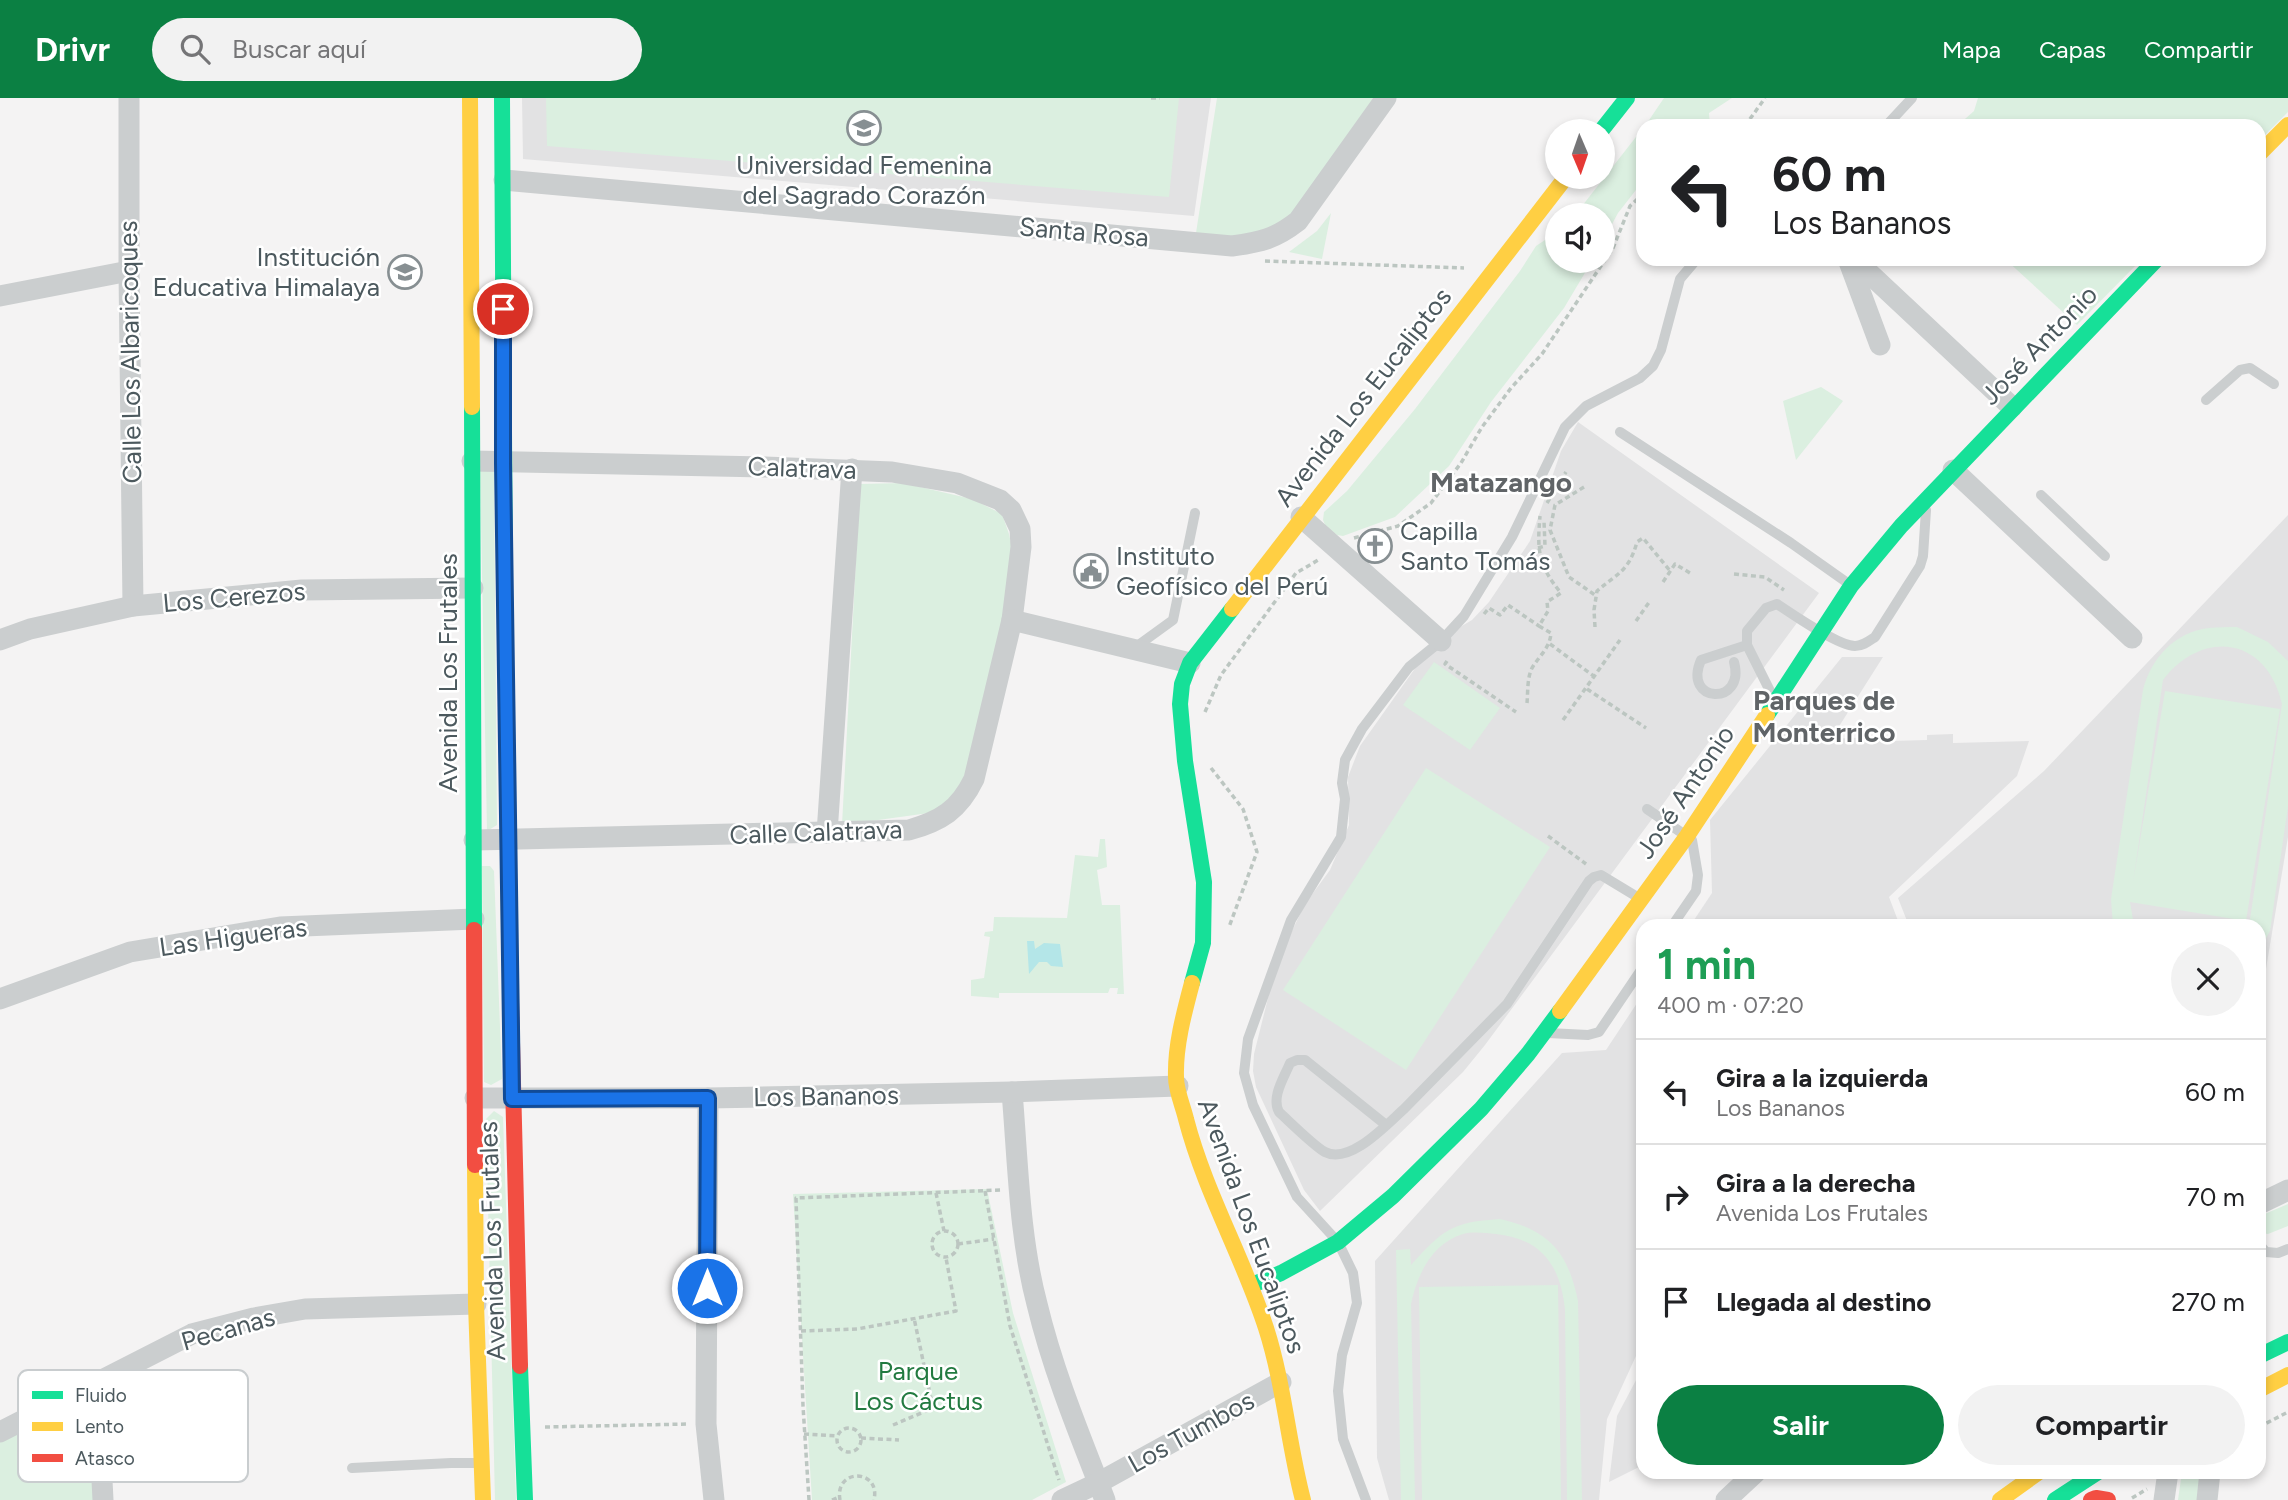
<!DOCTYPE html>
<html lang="es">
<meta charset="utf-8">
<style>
:root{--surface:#fff;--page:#f2f2f2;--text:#202124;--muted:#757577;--line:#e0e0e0;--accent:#0b8043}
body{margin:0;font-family:Figtree,sans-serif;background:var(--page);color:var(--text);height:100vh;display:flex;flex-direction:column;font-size:26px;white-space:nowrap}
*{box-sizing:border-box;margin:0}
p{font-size:23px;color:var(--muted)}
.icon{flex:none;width:38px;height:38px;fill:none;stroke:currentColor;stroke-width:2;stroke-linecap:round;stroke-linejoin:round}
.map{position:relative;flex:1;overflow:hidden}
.side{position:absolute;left:1636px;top:821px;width:630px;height:560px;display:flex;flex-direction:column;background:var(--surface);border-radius:21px;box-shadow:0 4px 10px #0003}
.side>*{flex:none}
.top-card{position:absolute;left:1636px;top:21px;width:630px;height:147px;border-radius:21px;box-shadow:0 4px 10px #0003;background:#fff;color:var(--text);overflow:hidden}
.needle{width:46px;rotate:178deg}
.controls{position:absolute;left:1545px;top:21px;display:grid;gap:14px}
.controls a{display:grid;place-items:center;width:70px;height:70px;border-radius:50%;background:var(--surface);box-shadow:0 4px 10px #0003;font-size:35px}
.pin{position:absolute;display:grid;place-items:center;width:60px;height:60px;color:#fff;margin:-30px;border:4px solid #fff;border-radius:50%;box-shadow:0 2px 7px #0007}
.me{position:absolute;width:77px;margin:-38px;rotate:0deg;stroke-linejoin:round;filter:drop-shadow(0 0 5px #0008)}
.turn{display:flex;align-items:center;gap:24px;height:147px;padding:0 21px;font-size:32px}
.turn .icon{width:91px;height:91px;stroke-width:2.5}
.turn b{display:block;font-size:49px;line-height:60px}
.round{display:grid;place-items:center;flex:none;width:74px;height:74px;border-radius:37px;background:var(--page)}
.headline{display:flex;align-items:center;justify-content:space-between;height:119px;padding:0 21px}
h1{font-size:42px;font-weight:700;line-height:52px;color:#1e9e55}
.cta{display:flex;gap:14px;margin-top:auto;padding:14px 21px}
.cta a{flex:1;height:80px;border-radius:42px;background:var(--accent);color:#fff;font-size:28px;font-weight:700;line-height:80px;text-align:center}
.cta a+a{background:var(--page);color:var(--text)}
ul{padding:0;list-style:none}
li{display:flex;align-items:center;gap:21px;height:105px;padding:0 21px;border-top:2px solid var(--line)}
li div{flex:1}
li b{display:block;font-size:26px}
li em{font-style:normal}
header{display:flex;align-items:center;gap:42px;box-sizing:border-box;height:98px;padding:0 35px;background:var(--accent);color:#fff}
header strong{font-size:33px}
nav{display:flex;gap:38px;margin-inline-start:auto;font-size:24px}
.search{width:490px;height:63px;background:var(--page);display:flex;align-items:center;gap:18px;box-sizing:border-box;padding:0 24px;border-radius:38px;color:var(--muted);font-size:26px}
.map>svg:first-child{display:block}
.education{fill:#e2e2e3}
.green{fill:#dbefe0}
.water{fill:#b4e6e8}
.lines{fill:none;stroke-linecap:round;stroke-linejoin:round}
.path{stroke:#bcc6c1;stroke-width:3.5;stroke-dasharray:5 3.5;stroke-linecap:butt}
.lane{stroke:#cbcecf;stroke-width:10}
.street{stroke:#cbcecf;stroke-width:21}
.fast{stroke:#16e098;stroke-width:16}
.slow{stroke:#ffcf43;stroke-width:16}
.jam{stroke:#f24e42;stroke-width:16}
.route-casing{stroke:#114b97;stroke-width:18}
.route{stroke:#1a73e8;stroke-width:12}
.labels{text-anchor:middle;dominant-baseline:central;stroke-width:5;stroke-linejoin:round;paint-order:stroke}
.poi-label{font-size:26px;fill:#4c595e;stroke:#fff;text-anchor:start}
.street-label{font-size:26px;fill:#4c595e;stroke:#fff}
.park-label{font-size:26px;fill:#227a40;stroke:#fff}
.neighbourhood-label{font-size:28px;font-weight:bold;fill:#606467;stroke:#fff}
.key{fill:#fff;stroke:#c9cdcf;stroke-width:2}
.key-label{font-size:19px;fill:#4c595e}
</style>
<header>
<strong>Drivr</strong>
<div class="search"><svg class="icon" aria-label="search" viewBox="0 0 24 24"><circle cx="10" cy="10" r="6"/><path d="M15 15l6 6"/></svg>Buscar aquí</div>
<nav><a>Mapa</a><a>Capas</a><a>Compartir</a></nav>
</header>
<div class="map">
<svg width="2288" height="1402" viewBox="0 0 2288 1402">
<rect width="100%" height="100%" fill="#f4f3f3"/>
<g class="education">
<path d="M522 0H1211L1194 118 523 61Z"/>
<path d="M1578 324 1819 495 1485 947 1463 974 1320 1113 1304 1092 1256 989 1253 973 1254 956 1271 888 1291 835 1305 806 1330 772 1349 727 1348 679 1360 648 1421 562 1450 535 1472 522 1489 504 1530 443 1561 353Z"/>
<path d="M2288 417V739L2260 907 2259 828H1909L1898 800 2044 673Z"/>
<path d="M1842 559H1883L1831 641 1890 638 1892 643 1927 642V637L1953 636V645L2029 643 2017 678 1889 799 1900 828H1690L1712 795 1710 722Z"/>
<path d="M1643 896V1251L1636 1258 1607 1321 1599 1402H1389L1377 1360 1375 1163 1562 955 1606 952Z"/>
<path d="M1643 1269V1367L1609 1384 1617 1318Z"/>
</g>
<g class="green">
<path d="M546 0H1179L1169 99 547 48Z"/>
<path d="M1217 0H1378L1293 117 1260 136 1229 140 1196 135Z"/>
<path d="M1664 0H1732L1709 15 1710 28H1645Z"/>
<path d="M1978 0H2288V14L2259 43V28H1957L1974 13Z"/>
<path d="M1643 30V83L1618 115 1603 143V117H1575Z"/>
<path d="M1331 115 1322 161 1289 154 1317 133Z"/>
<path d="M1557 134 1558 163H1592L1564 210 1491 304 1449 368 1395 419 1343 438 1337 437 1326 429 1323 422 1324 414 1347 393 1415 311 1520 173 1536 148Z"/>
<path d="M2005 161H2142L2077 227Z"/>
<path d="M1821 289 1843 303 1796 362 1783 303Z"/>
<path d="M480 371 494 374 497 727 487 733Z"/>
<path d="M903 385 972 401 1002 416 1009 436 1014 459 1000 554 960 697 929 715 842 727 860 386Z"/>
<path d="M2237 529 2268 544 2288 563V708L2270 833 2259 853V828H2249L2282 606C2267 539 2203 530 2163 582L2133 784 2165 593 2280 611 2246 823 2130 804 2134 828H2113L2111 801 2143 592C2151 561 2174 534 2209 530 2218 529 2228 529 2237 529Z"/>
<path d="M1434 564 1500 610 1470 652 1403 607Z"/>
<path d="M1426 670 1550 749 1406 972 1283 892Z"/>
<path d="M1100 741H1105L1107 769 1097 772 1102 807H1120L1124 896H1117L1118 890H1110L1108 895H999V900L971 898V882L984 880 990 839 984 838 985 834 993 833 994 819 1067 820 1075 757 1098 759Z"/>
<path d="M482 768H490L494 773 502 981 491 987 484 984Z"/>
<path d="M494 1013 503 1019 516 1402H495L486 1021Z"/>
<path d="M987 1091 1013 1215 1066 1384 1032 1402H812L793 1096Z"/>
<path d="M2288 1106V1128L2268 1136 2262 1135 2259 1129 2260 1118Z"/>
<path d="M1500 1121C1549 1132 1568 1154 1578 1203L1582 1402H1567L1565 1211C1560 1167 1542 1141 1496 1136 1486 1135 1473 1133 1463 1136 1432 1145 1417 1177 1411 1206L1415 1402H1401L1396 1152 1410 1151 1411 1167C1443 1132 1451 1124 1500 1121Z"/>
<path d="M1558 1187 1561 1402H1422L1419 1189Z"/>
<path d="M90 1294 98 1402H0V1340Z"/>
<path d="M2182 1374H2202L2199 1402H2178Z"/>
</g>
<path class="water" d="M1027 843H1034L1035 851 1044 845 1060 846 1063 869 1051 868 1047 864H1039L1029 876Z"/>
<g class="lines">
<g class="path">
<path d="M1151 0H1160"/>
<path d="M1745 28 1765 0"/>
<path d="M1265 163 1464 170"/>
<path d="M1584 389 1555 407 1550 432 1569 479 1595 497"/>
<path d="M1547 405 1566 374"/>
<path d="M1354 440 1398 428 1431 405 1461 365 1482 329 1511 290 1542 256 1613 150 1630 108 1643 96"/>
<path d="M1538 450 1545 448 1544 423"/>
<path d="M1734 476 1765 479 1784 492"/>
<path d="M1663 484 1675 466 1690 475"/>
<path d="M1484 516 1489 510 1500 517 1508 507 1539 528"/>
<path d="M1636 523 1650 503"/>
<path d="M1595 529 1594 512 1597 493C1618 475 1629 473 1637 444L1643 440 1671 474"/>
<path d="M1550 546 1595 579"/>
<path d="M1447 563 1445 566 1516 614"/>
<path d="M1587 591 1646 630"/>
<path d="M1527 605C1528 594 1527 580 1532 570 1539 558 1550 550 1551 535L1539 528 1548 513 1547 504 1561 495C1538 467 1537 453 1540 418"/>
<path d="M1205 614 1221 577 1296 475 1320 461"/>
<path d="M1563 622 1620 542"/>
<path d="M1211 670 1243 711 1257 754 1229 829"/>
<path d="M1548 738 1586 766"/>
<path d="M985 1093 1010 1228 1059 1382"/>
<path d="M936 1095 944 1133"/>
<circle cx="945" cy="1146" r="13"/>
<path d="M958 1146 994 1141"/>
<path d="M801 1233 857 1231 956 1213 946 1160"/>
<path d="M893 1327 933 1310 914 1220"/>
<path d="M545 1329 688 1326"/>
<path d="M2259 1329 2288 1314"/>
<circle cx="849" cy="1342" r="12"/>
<path d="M804 1336 837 1338"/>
<path d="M861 1340 899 1342"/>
<path d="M2132 1400 2147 1391"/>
<path d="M809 1402 803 1308 796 1100 1001 1092"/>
<path d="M832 1402 839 1399"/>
<path d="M840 1402C834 1370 881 1370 874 1402"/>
</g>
<g class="lane">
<path d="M1886 28 1912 0"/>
<path d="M2206 302 2240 272 2250 270 2274 286"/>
<path d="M1620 334 1791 445 1849 486"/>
<path d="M2041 397 2105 458"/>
<path d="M1133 551 1173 522 1195 415"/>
<path d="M1734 564C1746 608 1682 606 1701 562L1747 547"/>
<path d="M1774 601 1747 547V533L1766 510 1777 506C1792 516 1838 548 1855 548 1863 548 1869 543 1875 539L1920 468 1923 458 1926 412"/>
<path d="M1647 711 1685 737"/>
<path d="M1672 828 1696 793 1698 777 1692 742"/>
<path d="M1548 935 1588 937 1599 934 1643 869"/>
<path d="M1386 1027 1305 962H1297L1290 965C1284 980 1271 999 1279 1014 1290 1024 1314 1048 1325 1054 1350 1067 1387 1026 1404 1011L1507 906 1589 783 1594 779 1601 777 1639 800"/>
<path d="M2259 1146 2266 1154 2278 1155 2288 1151"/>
<path d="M352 1370 451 1365H479"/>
<path d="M1366 1402 1343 1341 1338 1293 1342 1257 1357 1205 1353 1175 1338 1144 1297 1099 1253 1007 1244 975 1248 941 1291 822 1341 739 1345 701 1342 685 1345 662 1362 631 1409 569 1441 543 1464 518 1512 439 1565 329 1586 308 1640 280 1653 268 1661 252 1680 181 1697 161"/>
</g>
<g class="street">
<path d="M129 0V173L133 508"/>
<path d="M504 82 1232 148C1261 144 1275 141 1298 123L1386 0"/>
<path d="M1848 161 1880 247"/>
<path d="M1854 161 2012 309"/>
<path d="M0 198 129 173"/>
<path d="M472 363 765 369 892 374 957 385 1000 402 1011 412 1020 431 1021 449 1012 522 974 681C959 712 941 723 909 732L474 742"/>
<path d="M1953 372 2132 540"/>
<path d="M1301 419 1441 543"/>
<path d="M1012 522 1190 565"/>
<path d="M0 542 30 531 133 508 302 492 473 490"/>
<path d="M827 735 852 371"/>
<path d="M0 901 130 854 280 829 474 821"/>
<path d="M1012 994C1018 1064 1019 1138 1037 1206 1053 1273 1080 1338 1105 1402"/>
<path d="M475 1000H708L1012 994 1178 988"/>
<path d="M708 1000 706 1326 714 1402"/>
<path d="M2259 1106 2288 1092"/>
<path d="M97 1284 103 1402"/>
<path d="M0 1334 192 1236 254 1220 305 1211 476 1206"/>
<path d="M1062 1402 1098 1385 1281 1284"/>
<path d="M1726 1402 1756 1374"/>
<path d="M2164 1402 2168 1374"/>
<path d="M2207 1402 2210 1374"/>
</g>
<g class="fast">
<path d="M502 0 505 497"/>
<path d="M1601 33 1627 0"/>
<path d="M472 309 474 832"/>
<path d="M1767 617 1851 488 1901 428 2157 161"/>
<path d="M1192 885 1203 845 1204 784 1185 663 1180 606 1182 586 1190 565 1232 511"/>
<path d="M1252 1187 1281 1175 1338 1144 1393 1098 1481 1011 1528 956 1560 913"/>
<path d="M2259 1258 2288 1244"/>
<path d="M520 1268 525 1402"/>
<path d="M2055 1402 2098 1374"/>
</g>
<g class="slow">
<path d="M470 0 472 309"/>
<path d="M2259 56 2288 27"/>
<path d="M505 497 509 823"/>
<path d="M1232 511 1566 79"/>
<path d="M1192 885C1184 915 1175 948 1176 979 1176 993 1183 1008 1186 1021 1205 1094 1243 1159 1266 1230 1284 1286 1288 1345 1303 1402"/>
<path d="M1560 913 1687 738 1767 617"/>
<path d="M475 1067 476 1206 483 1402"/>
<path d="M2259 1292 2288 1277"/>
<path d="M2000 1402 2039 1374"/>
</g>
<g class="jam">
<path d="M509 823 520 1268"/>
<path d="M474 832 475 1067"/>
<path d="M2091 1402 2096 1400 2108 1402"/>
</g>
</g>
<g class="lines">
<g class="route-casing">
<path id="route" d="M503 211V365L512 1001 708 1000 707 1190"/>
</g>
<use href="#route" class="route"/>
</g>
<defs>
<g id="university-ring" transform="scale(1.75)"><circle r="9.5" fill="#fff" stroke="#878f92" stroke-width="1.5"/><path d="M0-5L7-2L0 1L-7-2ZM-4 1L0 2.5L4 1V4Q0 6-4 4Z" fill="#878f92"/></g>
<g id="school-ring" transform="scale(1.75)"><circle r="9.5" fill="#fff" stroke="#878f92" stroke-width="1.5"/><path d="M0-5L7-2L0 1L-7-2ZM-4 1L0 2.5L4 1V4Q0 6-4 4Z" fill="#878f92"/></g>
<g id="church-ring" transform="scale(1.75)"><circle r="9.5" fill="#fff" stroke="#878f92" stroke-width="1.5"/><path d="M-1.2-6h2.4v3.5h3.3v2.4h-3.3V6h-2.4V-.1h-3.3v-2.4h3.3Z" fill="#878f92"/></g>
<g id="civic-ring" transform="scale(1.75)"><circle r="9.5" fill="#fff" stroke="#878f92" stroke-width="1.5"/><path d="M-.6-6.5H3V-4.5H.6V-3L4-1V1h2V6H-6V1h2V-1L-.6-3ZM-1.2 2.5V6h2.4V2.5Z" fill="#878f92"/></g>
</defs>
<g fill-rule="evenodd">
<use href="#university-ring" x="864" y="30"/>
<use href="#school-ring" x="405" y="174"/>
<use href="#church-ring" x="1375" y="448"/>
<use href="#civic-ring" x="1091" y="473"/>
</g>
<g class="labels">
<g class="poi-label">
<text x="864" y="67" text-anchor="middle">Universidad Femenina<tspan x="864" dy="30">del Sagrado Corazón</tspan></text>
<text x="380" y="159" text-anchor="end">Institución<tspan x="380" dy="30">Educativa Himalaya</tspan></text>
<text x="1400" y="433">Capilla<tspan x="1400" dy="30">Santo Tomás</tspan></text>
<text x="1116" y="458">Instituto<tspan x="1116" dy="30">Geofísico del Perú</tspan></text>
</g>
<g class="street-label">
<text transform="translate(1084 134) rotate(5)">Santa Rosa</text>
<text transform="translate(2039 247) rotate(-46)">José Antonio</text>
<text transform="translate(130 254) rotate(-91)">Calle Los Albaricoques</text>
<text transform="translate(1363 299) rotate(-52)">Avenida Los Eucaliptos</text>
<text transform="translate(802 370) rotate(2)">Calatrava</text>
<text transform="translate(234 499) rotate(-5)">Los Cerezos</text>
<text transform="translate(448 575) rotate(-90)">Avenida Los Frutales</text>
<text transform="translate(1685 694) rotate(-56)">José Antonio</text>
<text transform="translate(816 734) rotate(-2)">Calle Calatrava</text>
<text transform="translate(233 839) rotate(-8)">Las Higueras</text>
<text transform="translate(826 998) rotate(-1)">Los Bananos</text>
<text transform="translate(1252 1128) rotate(70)">Avenida Los Eucaliptos</text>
<text transform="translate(492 1143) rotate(-92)">Avenida Los Frutales</text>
<text transform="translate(228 1231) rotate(-16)">Pecanas</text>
<text transform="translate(1191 1334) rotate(-29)">Los Tumbos</text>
</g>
<g class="park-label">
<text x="918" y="1273">Parque<tspan x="918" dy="30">Los Cáctus</tspan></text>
</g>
<g class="neighbourhood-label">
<text x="1501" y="384">Matazango</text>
<text x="1824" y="602">Parques de<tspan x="1824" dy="32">Monterrico</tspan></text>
</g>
</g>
<rect x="18" y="1272" width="230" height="112" rx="10" class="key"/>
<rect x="32" y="1293" width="31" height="8" fill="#16e098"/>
<rect x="32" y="1324" width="31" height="9" fill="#ffcf43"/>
<rect x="32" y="1356" width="31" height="8" fill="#f24e42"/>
<g class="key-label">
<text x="75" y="1304">Fluido</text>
<text x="75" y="1335">Lento</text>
<text x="75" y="1367">Atasco</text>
</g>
</svg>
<div class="controls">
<a><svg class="needle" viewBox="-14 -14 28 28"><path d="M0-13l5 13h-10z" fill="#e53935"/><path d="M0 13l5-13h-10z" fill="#757577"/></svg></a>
<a><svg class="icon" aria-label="sound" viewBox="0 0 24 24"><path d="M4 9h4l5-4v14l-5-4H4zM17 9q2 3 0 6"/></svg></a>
</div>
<div class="pin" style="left:503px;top:211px;background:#d93025"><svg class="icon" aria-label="arrive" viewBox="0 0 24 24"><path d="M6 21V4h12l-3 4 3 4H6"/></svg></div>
<svg class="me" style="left:707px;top:1190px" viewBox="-20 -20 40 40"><circle r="17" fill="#1a73e8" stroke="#fff" stroke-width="3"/><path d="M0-11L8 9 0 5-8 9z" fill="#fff"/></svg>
<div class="top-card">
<div class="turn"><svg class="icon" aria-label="left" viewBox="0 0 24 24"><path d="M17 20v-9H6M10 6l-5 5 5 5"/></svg><div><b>60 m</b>Los Bananos</div></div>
</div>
<section class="side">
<div class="headline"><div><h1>1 min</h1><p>400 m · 07:20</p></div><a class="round"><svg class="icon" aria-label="close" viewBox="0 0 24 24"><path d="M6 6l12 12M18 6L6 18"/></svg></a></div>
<ul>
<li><svg class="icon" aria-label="left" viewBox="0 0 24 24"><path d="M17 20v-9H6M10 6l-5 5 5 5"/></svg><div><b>Gira a la izquierda</b><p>Los Bananos</p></div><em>60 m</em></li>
<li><svg class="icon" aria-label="right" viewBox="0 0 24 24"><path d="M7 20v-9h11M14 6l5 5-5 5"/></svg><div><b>Gira a la derecha</b><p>Avenida Los Frutales</p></div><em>70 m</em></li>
<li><svg class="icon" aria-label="arrive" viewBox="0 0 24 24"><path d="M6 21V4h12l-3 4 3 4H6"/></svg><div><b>Llegada al destino</b></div><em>270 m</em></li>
</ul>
<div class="cta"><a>Salir</a><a>Compartir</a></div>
</section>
</div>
